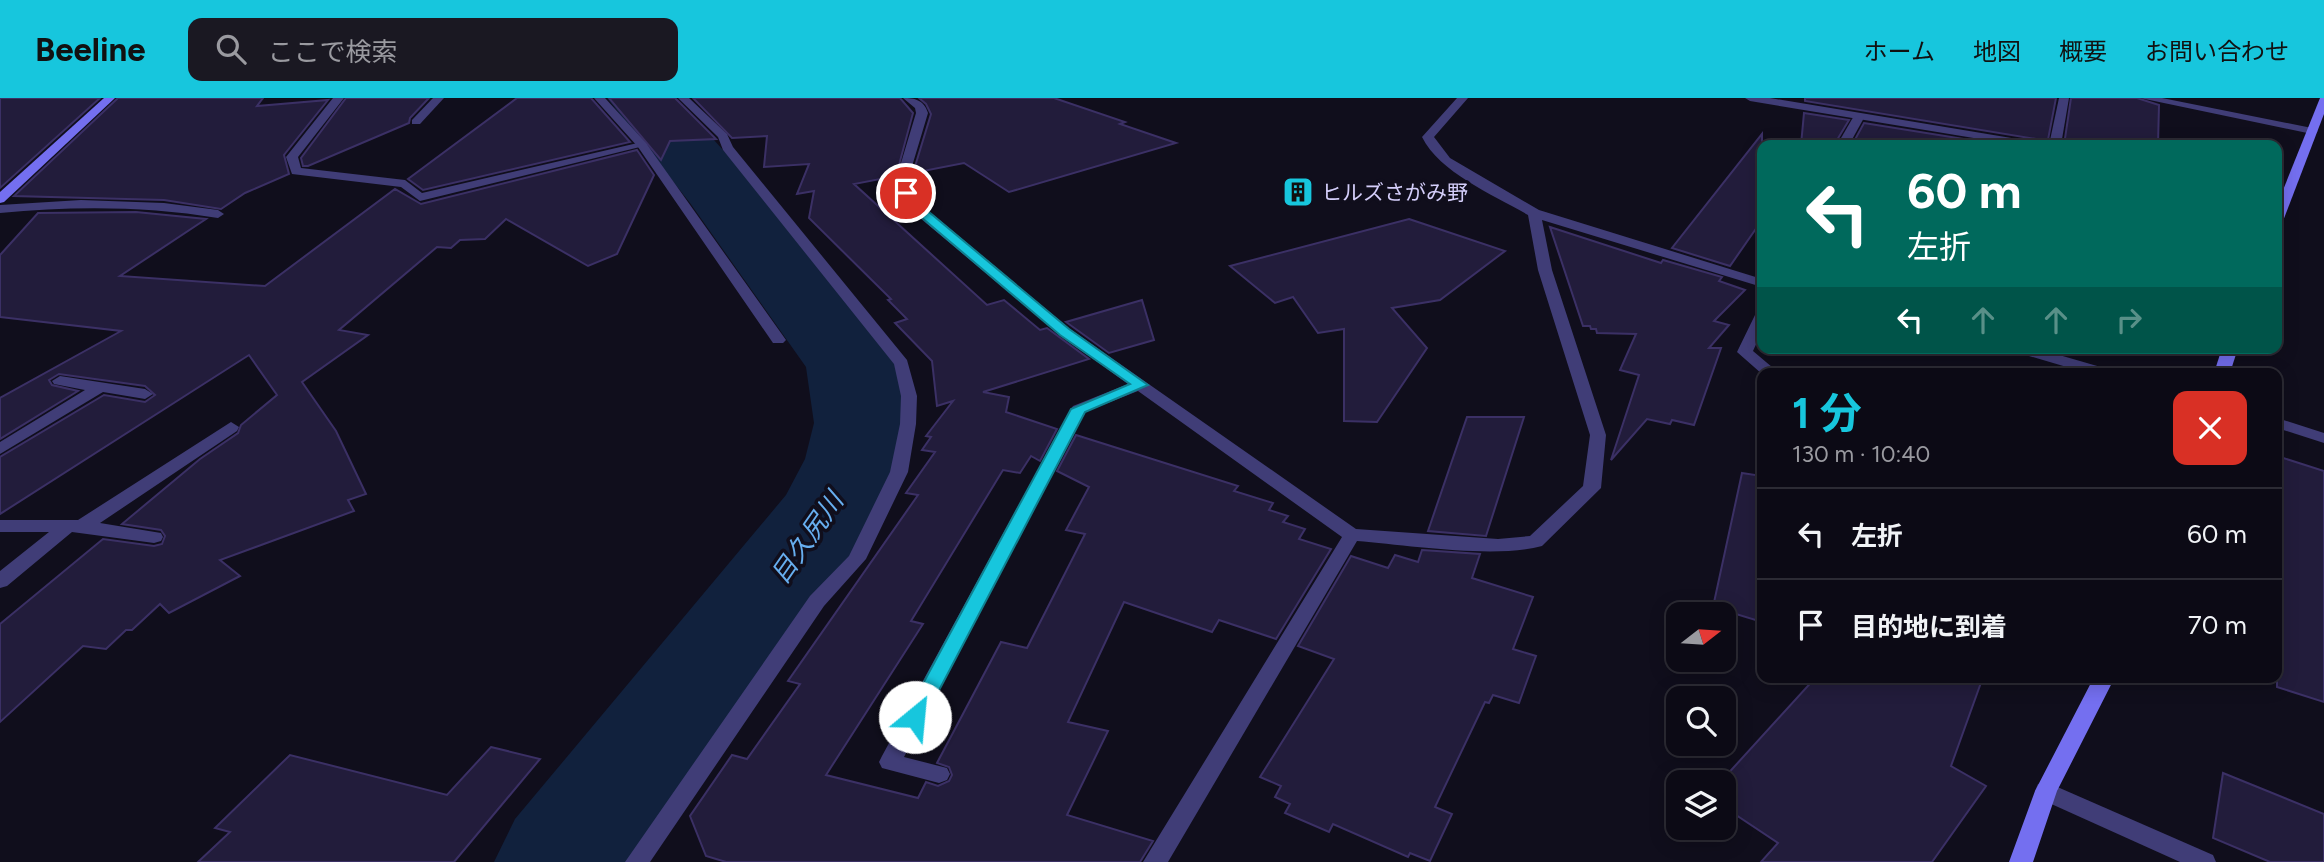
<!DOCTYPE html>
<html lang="ja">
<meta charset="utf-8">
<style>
:root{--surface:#0c0a15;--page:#1a1822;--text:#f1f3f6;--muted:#9a9aa0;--line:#2c2b34;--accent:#17c6dd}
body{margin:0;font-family:Figtree,"Noto Sans JP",sans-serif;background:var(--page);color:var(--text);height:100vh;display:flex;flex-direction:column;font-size:26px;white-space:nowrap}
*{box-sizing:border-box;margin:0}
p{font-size:23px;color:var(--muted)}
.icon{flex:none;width:38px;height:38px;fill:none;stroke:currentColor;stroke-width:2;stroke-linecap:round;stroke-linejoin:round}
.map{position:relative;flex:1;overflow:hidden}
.details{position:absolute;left:1757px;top:270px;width:525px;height:315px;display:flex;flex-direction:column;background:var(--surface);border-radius:14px;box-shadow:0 4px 18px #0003,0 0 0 2px var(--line)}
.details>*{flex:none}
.hud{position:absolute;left:1757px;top:42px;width:525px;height:214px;border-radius:14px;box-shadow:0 4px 18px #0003,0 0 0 2px var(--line);background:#00695c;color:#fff;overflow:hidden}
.needle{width:46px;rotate:73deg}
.controls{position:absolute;left:1666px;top:504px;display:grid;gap:14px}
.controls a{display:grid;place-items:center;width:70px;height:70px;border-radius:14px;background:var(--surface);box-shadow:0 4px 18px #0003,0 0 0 2px var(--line);font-size:35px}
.pin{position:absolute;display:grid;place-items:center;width:60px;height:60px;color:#fff;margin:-30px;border:4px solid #fff;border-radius:50%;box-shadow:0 2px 7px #0007}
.me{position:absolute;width:77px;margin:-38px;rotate:28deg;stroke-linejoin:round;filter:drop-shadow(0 0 5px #0008)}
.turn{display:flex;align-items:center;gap:24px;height:147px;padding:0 35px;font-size:32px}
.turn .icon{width:91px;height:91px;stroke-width:2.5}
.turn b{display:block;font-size:49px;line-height:60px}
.lanes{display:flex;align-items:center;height:66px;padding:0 35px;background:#0003;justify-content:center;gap:35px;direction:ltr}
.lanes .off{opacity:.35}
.round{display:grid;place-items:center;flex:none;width:74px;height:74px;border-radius:14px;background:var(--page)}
.overview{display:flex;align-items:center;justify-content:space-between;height:119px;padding:0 35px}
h1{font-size:42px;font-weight:700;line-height:52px;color:var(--accent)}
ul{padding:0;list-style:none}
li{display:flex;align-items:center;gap:21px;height:91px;padding:0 35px;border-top:2px solid var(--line)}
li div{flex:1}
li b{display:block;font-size:26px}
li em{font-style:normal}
header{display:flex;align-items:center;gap:42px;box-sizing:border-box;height:98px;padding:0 35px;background:var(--accent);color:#111}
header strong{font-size:33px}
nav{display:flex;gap:38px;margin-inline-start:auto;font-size:24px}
.search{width:490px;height:63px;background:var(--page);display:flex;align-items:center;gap:18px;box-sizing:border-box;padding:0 24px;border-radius:14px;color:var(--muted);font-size:26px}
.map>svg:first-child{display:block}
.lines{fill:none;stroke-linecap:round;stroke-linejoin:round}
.river{fill:#11213d;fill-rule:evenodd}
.building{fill:#221c3b;stroke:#3b3065;stroke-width:2}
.lane{fill:#403d77;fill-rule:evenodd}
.street{fill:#403d77;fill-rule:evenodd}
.secondary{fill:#746ff0;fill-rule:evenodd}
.route{fill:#17c6dd;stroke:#0f8190;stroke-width:2}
.labels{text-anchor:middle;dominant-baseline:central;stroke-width:7;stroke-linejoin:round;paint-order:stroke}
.far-poi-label{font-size:21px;fill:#d4cefa;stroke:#100e1c;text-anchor:start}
.water-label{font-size:26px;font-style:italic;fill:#67aeef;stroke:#100e1c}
</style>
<header>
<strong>Beeline</strong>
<div class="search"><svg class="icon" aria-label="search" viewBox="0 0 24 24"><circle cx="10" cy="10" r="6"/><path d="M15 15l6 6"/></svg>ここで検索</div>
<nav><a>ホーム</a><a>地図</a><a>概要</a><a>お問い合わせ</a></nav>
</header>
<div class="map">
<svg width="2324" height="764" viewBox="0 0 2324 764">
<rect width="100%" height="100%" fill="#100e1c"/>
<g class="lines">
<path class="river" d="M607 0H676L742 73 898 269 912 325 907 361 884 412 645 764H494L515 721 786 397 805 361 814 325 806 269 690 105Z"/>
</g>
<g class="building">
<path d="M0 0H100L0 90Z"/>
<path d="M118 0H263L257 8 328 2 284 57 289 76 245 95 221 111 164 102 14 98Z"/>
<path d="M346 0H429L410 20 409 25 308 68H303L301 60Z"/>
<path d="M517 0H591L630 44 423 92 408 81Z"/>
<path d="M609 0H675L716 41 670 43 661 62Z"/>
<path d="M693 0H900L913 15 896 78 854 86 987 207 1004 202 1040 232 1047 230 1089 261 983 294 1009 299 1006 314 1057 331 1040 363 1031 358 1020 375 1003 372 911 523 923 526 826 677 918 700 926 684 938 688 949 683 952 677 949 669 937 665 1001 544 1027 550 1085 436 1066 432 1089 389 1057 373 1076 337 1238 388 1234 393 1273 405 1269 412 1288 418 1283 424 1305 431 1299 441 1331 451 1276 541 1219 522 1212 534 1124 504 1068 624 1108 633 1067 717 1153 743 1140 764H726L706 758 690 718 732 657 747 661 800 586 788 583 918 397 906 395 935 354 922 352 931 339 926 338 953 303 937 308 932 263 895 225 907 221 888 202 891 201 809 120 814 93 797 96 809 66 764 69 767 38 732 40Z"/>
<path d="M919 0H1054L1125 24 1120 26 1176 45 1009 94 964 65 913 75 931 16 926 6Z"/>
<path d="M1805 0H2056L2047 47 2036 41 1805 3Z"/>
<path d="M2071 0H2137L2159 7 2158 47H2064Z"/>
<path d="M1804 15 1849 22 1834 47H1801Z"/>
<path d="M1864 25 2001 47H1852Z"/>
<path d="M1762 36V122L1730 168 1672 150Z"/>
<path d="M637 52 654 77 617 156 588 168 506 121 485 141 460 142 451 150 437 149 339 232 368 237 302 284 336 333 366 396 348 402 354 413 220 462 240 478 169 515 160 506 132 532H126L106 551 83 548 0 624V526L103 441 154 448 162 446 165 438 161 432 122 426 200 361 238 335 241 327 277 297 249 257 0 416V359L104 297 145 304 155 297 145 288 59 276 49 282 52 287 78 293 0 341V300L121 233 0 219V157L38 115 136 114 206 121 120 178 265 188 395 91 421 106Z"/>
<path d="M1409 121 1505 153 1440 202 1392 210 1427 250 1377 324 1344 323V231L1318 235 1293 199 1275 205 1230 168Z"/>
<path d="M1550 129 1661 165 1663 162 1722 179 1719 183 1745 192 1714 223 1729 227 1709 250H1721L1694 327 1672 322 1670 326 1647 321 1611 362 1639 277 1620 272 1636 236 1597 235 1596 231H1591L1590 228H1583Z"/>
<path d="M1142 202 1154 242 1109 255 1066 224Z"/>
<path d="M1467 319H1524L1486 438 1428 433Z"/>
<path d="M2277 358 2324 373V604L2277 589Z"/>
<path d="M1742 375 1762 378V524L1713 509Z"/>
<path d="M1422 452 1480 456 1472 480 1533 499 1513 551 1536 558 1519 605 1493 597 1489 605 1485 604 1435 709 1452 716 1430 763 1410 755 1408 759 1333 726 1329 734 1285 715 1290 706 1275 699 1281 688 1260 679 1334 561 1298 548 1351 458 1388 470 1395 457 1418 464Z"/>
<path d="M1816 579H1983L1951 668 1986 688 1932 764H1761L1778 745 1724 709V680Z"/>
<path d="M491 649 540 661 454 764H198L230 734 215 730 290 657 447 697Z"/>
<path d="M2223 675 2324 716V764H2270L2213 740Z"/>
</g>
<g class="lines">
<g class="lane">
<path d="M333 0H344L298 59 301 70 405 82 422 95 642 44 648 47 420 103 401 89 292 76 286 59Z"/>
<path d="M433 0H444L420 26H412V22Z"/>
<path d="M1855 16 1865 18 1849 47H1837Z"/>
<path d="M1762 213V233L1753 253 1779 275 1762 276 1737 254 1755 217Z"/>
<path d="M60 278 145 291 153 296 145 301 103 294 0 356V344L85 292 54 286 52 283Z"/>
<path d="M231 324 239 329 237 333 100 425 161 435 163 439 161 443 154 445 72 434 7 488 0 490V473L49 434H0V422H78Z"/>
</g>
<g class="street">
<path d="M594 0H605L646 45 786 242 783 245H773L638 49Z"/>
<path d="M678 0H689L727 36 733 49 907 262 917 298 916 326 908 374 866 461 824 508 650 764H625L810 498 849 458 890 374 900 326 901 298 894 266 723 52 718 39Z"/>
<path d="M903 0C915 0 924 2 928 15L910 75 912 95 924 109 1070 231 1356 431 1498 441 1530 438 1583 388 1590 337 1538 172 1528 117C1494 97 1440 75 1422 39L1457 0H1468L1434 39 1450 60 1539 112 1762 181V189L1542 122 1552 172 1606 337 1601 390 1542 448C1495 461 1408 447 1357 443L1168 764H1143L1342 439 1138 293 1085 314 904 659 947 670 950 676 947 682 939 685 882 670 879 664 882 658 1071 311 1073 308 1128 286 1060 237 914 115 900 95 898 75 916 15 915 10Z"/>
<path d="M1745 0H1770L2036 44 2042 47H2016L1750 3Z"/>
<path d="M2059 0H2069L2061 47H2049Z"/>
<path d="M2140 0H2162L2312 30 2318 33 2312 36Z"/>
<path d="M81 102 164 105 218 112 224 116 218 120C145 108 73 108 0 115V107Z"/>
<path d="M2010 250H2035L2111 272 2113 275H2087L2012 253Z"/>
<path d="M2277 320 2324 335V345L2277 330Z"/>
<path d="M2046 684 2213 757 2216 764H2180L2038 700 2035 693 2038 686Z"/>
</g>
<g class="secondary">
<path d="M104 0H115L4 104 0 105V94Z"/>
<path d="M2320 0H2324V16L2283 123 2277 127V107Z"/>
<path d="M2222 250H2238L2230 275H2214Z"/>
<path d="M2094 579H2115L2057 693 2033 764H2009L2035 693Z"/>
</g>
</g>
<path class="route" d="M902 93H910L923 109 1069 231 1148 287 1085 314 925 619 922 624 915 627 908 624 905 619 1071 311 1130 286 1060 237 915 114 900 95Z"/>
<defs>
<g id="building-square" transform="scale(1.575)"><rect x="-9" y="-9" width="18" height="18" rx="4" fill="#17c6dd" stroke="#100e1c"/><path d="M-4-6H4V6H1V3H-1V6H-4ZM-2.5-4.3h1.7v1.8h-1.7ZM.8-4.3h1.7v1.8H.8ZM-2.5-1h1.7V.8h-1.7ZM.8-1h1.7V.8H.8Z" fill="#111"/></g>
</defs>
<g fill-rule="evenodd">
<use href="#building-square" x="1298" y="94"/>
</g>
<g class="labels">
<g class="far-poi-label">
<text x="1321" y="94">ヒルズさがみ野</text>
</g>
<g class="water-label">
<text transform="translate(807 440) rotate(-55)">目久尻川</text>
</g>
</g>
</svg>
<div class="controls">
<a><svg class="needle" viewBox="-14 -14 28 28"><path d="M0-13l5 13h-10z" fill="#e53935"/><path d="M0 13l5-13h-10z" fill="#9a9aa0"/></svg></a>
<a><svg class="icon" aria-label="search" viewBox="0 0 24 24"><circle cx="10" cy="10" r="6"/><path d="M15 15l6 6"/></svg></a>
<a><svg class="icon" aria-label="layers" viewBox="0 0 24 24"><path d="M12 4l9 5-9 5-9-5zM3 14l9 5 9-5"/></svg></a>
</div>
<div class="pin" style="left:906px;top:95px;background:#d93025"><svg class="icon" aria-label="arrive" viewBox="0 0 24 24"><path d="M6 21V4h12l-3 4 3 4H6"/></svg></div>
<svg class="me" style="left:915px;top:619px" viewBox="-20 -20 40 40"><circle r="19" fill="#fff"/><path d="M0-13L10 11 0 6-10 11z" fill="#17c6dd"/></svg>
<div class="hud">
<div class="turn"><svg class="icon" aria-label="left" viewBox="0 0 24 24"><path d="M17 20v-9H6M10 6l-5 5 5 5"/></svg><div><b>60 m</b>左折</div></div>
<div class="lanes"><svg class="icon" aria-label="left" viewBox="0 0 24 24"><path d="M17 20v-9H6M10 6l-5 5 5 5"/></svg><svg class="icon off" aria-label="ahead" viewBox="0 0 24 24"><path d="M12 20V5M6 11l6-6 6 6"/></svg><svg class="icon off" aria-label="ahead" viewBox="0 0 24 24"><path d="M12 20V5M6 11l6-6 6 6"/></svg><svg class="icon off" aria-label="right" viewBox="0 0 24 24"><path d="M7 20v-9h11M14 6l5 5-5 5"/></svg></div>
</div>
<section class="details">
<div class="overview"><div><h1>1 分</h1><p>130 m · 10:40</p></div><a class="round" style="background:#d93025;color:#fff"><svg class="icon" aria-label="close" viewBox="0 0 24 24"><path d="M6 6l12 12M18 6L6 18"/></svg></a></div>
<ul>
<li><svg class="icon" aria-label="left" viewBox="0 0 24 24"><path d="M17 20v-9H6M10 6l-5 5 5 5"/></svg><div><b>左折</b></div><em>60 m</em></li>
<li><svg class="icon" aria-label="arrive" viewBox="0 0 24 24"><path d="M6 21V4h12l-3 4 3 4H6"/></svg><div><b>目的地に到着</b></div><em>70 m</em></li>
</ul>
</section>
</div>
